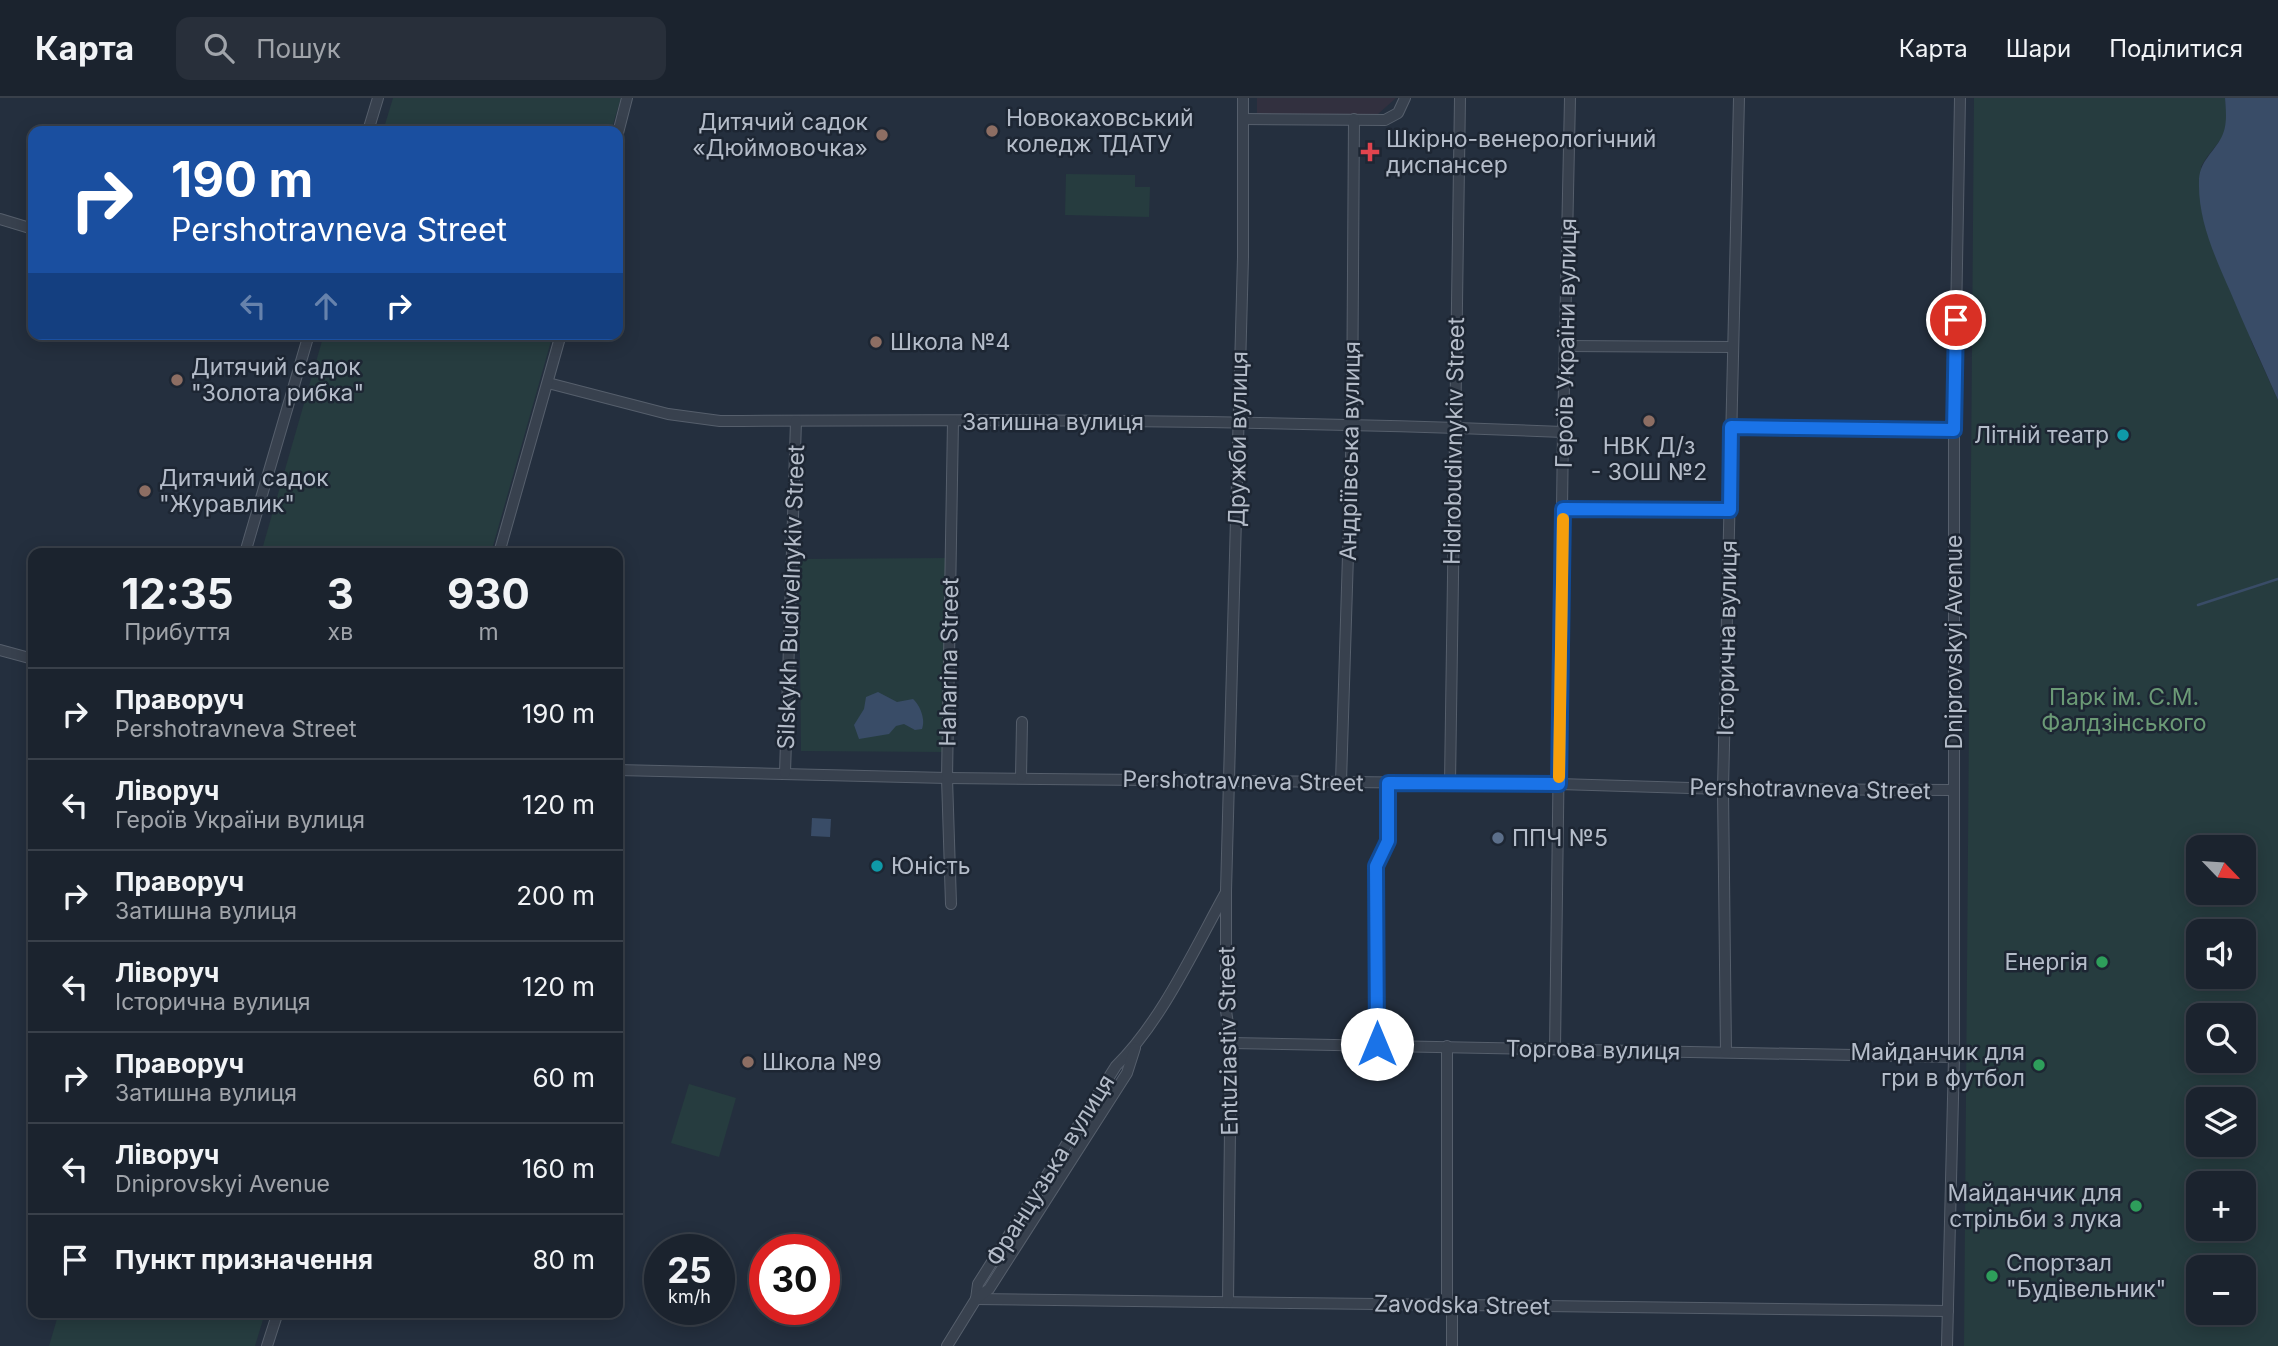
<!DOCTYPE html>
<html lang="uk">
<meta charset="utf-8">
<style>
:root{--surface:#1b232e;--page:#282f3a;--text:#f1f3f6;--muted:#a0a4aa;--line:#39404a}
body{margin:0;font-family:Inter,sans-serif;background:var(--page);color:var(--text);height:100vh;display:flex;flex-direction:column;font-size:26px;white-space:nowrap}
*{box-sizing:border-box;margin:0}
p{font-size:23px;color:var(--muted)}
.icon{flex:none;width:38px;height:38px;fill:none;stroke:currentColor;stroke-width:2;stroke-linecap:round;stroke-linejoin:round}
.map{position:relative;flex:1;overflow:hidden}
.panel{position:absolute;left:28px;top:450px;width:595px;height:770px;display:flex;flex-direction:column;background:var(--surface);border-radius:14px;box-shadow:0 4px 18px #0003,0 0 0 2px var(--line)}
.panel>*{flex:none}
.hud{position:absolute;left:28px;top:28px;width:595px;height:214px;border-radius:14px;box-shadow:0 4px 18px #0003,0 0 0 2px var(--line);background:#1a4fa0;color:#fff;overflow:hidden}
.needle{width:46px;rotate:115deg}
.fabs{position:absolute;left:2186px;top:737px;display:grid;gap:14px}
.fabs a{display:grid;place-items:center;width:70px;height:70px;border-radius:14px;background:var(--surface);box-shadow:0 4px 18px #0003,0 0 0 2px var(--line);font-size:35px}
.speed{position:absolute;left:644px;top:1136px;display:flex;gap:14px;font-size:35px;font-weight:700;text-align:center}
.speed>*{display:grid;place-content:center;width:91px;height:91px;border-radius:50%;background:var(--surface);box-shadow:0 4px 18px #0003,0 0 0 2px var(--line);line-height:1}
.speed small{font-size:18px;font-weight:400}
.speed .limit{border:10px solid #d22;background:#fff;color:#111}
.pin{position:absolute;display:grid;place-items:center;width:60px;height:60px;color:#fff;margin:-30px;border:4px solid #fff;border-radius:50%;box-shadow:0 2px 7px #0007}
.me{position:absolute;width:77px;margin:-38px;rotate:0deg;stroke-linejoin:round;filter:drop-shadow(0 0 5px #0008)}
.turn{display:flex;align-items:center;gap:24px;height:147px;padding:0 28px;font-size:32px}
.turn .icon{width:91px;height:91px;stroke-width:2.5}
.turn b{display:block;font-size:49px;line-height:60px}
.lanes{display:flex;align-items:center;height:66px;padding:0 28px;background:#0003;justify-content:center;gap:35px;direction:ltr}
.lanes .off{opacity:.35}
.eta{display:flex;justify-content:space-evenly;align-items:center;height:119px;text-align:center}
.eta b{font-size:42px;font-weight:700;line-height:49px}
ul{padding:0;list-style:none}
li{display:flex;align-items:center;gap:21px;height:91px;padding:0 28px;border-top:2px solid var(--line)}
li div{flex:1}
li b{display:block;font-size:26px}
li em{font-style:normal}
header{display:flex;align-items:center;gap:42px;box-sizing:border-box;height:98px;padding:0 35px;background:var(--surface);border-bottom:2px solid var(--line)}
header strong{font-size:33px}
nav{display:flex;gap:38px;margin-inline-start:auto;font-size:24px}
.search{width:490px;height:63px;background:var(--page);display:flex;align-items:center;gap:18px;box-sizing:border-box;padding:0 24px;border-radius:14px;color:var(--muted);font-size:26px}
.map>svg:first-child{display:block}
.medical{fill:#32303f}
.green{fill:#263c3f;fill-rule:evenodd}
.water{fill:#394c67}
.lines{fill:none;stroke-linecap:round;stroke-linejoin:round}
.stream{stroke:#394c67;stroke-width:2.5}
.minor-casing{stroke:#565f6c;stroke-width:12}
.minor{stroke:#38414e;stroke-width:10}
.route-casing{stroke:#114b97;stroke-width:18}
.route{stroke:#1a73e8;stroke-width:12}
.slow{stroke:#f59e0b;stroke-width:12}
.education-dot{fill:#8d6e63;stroke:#1d2633;stroke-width:2.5}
.health-dot{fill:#e0444e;stroke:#1d2633;stroke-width:2.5}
.culture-dot{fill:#0f9aa8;stroke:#1d2633;stroke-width:2.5}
.service-dot{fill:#5c6f8a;stroke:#1d2633;stroke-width:2.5}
.leisure-dot{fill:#2e9e5b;stroke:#1d2633;stroke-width:2.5}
.labels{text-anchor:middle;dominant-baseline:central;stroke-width:5;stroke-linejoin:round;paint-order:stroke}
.poi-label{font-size:23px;fill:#b4bcc9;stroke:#1d2633;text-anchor:start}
.street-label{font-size:23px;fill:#b4bcc9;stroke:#1d2633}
.park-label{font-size:23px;fill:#6b9a76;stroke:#1d2633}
</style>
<header>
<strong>Карта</strong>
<div class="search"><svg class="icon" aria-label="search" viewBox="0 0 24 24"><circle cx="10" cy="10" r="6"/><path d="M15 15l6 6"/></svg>Пошук</div>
<nav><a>Карта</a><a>Шари</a><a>Поділитися</a></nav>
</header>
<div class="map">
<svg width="2278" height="1248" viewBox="0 0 2278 1248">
<rect width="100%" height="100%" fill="#242f3e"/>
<path class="medical" d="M1257 0H1396L1378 16 1257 17Z"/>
<g class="green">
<path d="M393 0H621L611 33H383Z"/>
<path d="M1974 0H2225C2227 15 2229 33 2218 45 2212 53 2206 59 2201 69L2252 245 2278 302V1248H1964ZM2198 749H2244V794H2198ZM2198 833H2244V878H2198ZM2198 917H2244V962H2198ZM2198 1001H2244V1046H2198ZM2198 1085H2244V1130H2198ZM2198 1169H2244V1214H2198Z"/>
<path d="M1066 76 1135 77V89H1150L1149 119 1065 117Z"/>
<path d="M324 236H553L491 455H261Z"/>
<path d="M948 460 944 654 801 653 799 461Z"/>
<path d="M689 986 736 1000 719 1059 671 1045Z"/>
<path d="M59 1214H265V1215L255 1248H49Z"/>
</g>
<g class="water">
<path d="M2225 0H2278V302C2262 266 2245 229 2230 193 2215 159 2198 122 2199 84 2199 65 2211 57 2220 42 2228 29 2226 14 2225 0Z"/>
<path d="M878 594 897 604 913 601C920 607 926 622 922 631L915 632 904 626 896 628 889 636 859 641 854 627 864 611 866 599Z"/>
<path d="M812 720 831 721 830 739 811 738Z"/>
</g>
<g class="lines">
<path class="stream" d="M2198 507 2278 481"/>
<g class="minor-casing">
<g id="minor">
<path d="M1243 21 1385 22 1398 15 1405 0"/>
<path d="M368 33 378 0"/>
<path d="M618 35 627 0"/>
<path d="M0 121 33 131"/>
<path d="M1566 248 1732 249"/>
<path d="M548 285 668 316 720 323C1001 321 1283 322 1563 334"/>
<path d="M1731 329 1954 332"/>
<path d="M1563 411 1729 412"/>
<path d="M245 455 309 236"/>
<path d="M499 455 561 236"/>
<path d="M0 552 33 561"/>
<path d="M618 672 947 680 1559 686 1723 691 1952 692"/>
<path d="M785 675 796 323"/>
<path d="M1021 679 1022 624"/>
<path d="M1341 684 1352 327 1354 21"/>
<path d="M1450 685 1460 0"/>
<path d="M951 806 947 680 953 323"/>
<path d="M1231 945 1954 959"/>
<path d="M1377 946 1376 768 1388 743V685"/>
<path d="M1555 951 1563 334 1570 0"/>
<path d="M1726 954 1723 691 1739 0"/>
<path d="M976 1201 1948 1213"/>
<path d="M976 1201 978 1186 1116 968C1161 924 1194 852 1225 796"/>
<path d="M1228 1204 1231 945 1226 913V793L1243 159V0"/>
<path d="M1447 1207V948"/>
<path d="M267 1248 278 1214"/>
<path d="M947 1248 976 1201 989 1191 1127 975 1135 950"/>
<path d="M1452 1248V1207"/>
<path d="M1947 1248 1954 959V332L1960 0"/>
</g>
</g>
<use href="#minor" class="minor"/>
</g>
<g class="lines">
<g class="route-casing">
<path id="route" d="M1377 946 1376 768 1388 743V685L1559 686 1563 411 1730 412 1731 329 1954 332 1956 222"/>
</g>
<use href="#route" class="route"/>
<path class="slow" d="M1559 679 1563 421"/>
</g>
<g class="education-dot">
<circle cx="992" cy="33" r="7"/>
<circle cx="882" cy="37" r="7"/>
<circle cx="876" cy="244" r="7"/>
<circle cx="177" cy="282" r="7"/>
<circle cx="1649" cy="323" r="7"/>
<circle cx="145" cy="393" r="7"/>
<circle cx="748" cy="964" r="7"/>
</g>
<path class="health-dot" d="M1366.5 43.5h7v7h7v7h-7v7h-7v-7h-7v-7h7z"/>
<g class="culture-dot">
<circle cx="2123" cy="337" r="7"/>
<circle cx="877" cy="768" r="7"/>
</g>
<circle class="service-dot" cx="1498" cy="740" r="7"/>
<g class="leisure-dot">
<circle cx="2102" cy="864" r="7"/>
<circle cx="2039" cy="967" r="7"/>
<circle cx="2136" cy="1108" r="7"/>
<circle cx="1992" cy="1178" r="7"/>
</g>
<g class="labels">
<g class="poi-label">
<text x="1006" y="20">Новокаховський<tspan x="1006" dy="26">коледж ТДАТУ</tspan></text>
<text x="868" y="24" text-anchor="end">Дитячий садок<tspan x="868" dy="26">«Дюймовочка»</tspan></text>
<text x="1386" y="41">Шкірно-венерологічний<tspan x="1386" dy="26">диспансер</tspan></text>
<text x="890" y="244">Школа №4</text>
<text x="191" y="269">Дитячий садок<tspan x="191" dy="26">"Золота рибка"</tspan></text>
<text x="2109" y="337" text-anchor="end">Літній театр</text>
<text x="1649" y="348" text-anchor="middle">НВК Д/з<tspan x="1649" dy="26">- ЗОШ №2</tspan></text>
<text x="159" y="380">Дитячий садок<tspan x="159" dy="26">"Журавлик"</tspan></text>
<text x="1512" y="740">ППЧ №5</text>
<text x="891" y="768">Юність</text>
<text x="2088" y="864" text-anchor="end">Енергія</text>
<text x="2025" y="954" text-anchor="end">Майданчик для<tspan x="2025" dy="26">гри в футбол</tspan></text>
<text x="762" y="964">Школа №9</text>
<text x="2122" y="1095" text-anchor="end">Майданчик для<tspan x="2122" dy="26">стрільби з лука</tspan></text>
<text x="2006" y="1165">Спортзал<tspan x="2006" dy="26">"Будівельник"</tspan></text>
</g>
<g class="street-label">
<text transform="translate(1566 245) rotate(-89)">Героїв України вулиця</text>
<text x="1053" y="324">Затишна вулиця</text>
<text transform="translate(1238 341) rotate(-89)">Дружби вулиця</text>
<text transform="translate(1454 343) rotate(-89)">Hidrobudivnykiv Street</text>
<text transform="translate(1350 353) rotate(-89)">Андріївська вулиця</text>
<text transform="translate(791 499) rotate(-88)">Silskykh Budivelnykiv Street</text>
<text transform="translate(1727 540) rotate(-89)">Історична вулиця</text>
<text transform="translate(1954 544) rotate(-90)">Dniprovskyi Avenue</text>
<text transform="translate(949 564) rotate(-89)">Haharina Street</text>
<text transform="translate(1243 683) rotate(1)">Pershotravneva Street</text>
<text transform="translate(1810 691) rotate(1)">Pershotravneva Street</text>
<text transform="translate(1228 943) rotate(-91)">Entuziastiv Street</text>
<text transform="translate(1593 952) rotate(1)">Торгова вулиця</text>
<text transform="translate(1050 1072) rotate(-58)">Французька вулиця</text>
<text transform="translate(1462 1207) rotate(1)">Zavodska Street</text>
</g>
<g class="park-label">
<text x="2124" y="599">Парк ім. С.М.<tspan x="2124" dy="26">Фалдзінського</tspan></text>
</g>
</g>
</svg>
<div class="fabs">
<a><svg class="needle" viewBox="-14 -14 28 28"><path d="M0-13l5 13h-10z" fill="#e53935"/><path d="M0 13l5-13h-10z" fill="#a0a4aa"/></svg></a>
<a><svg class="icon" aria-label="sound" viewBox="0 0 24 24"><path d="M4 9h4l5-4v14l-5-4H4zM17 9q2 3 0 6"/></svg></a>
<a><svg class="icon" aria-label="search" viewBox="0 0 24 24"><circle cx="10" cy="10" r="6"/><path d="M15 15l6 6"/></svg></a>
<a><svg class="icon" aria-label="layers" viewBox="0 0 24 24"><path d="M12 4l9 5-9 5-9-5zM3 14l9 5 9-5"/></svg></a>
<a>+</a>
<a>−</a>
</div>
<div class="speed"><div>25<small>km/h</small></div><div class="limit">30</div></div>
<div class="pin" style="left:1956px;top:222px;background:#d93025"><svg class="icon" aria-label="arrive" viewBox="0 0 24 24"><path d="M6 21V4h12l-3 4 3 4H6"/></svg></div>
<svg class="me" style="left:1377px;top:946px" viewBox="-20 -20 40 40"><circle r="19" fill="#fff"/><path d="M0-13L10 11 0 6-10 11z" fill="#1a73e8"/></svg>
<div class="hud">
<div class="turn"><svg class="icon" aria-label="right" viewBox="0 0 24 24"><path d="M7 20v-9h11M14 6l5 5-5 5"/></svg><div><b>190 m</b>Pershotravneva Street</div></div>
<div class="lanes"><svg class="icon off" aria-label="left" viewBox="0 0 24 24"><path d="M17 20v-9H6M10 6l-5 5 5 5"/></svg><svg class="icon off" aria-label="ahead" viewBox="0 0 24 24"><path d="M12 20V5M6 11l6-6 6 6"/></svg><svg class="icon" aria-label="right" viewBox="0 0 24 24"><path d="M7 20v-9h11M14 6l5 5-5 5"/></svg></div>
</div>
<section class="panel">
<div class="eta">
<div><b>12:35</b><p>Прибуття</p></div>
<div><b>3</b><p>хв</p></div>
<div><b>930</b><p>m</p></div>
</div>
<ul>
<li><svg class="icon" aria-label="right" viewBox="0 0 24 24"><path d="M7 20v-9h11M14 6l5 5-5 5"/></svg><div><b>Праворуч</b><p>Pershotravneva Street</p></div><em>190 m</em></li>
<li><svg class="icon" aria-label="left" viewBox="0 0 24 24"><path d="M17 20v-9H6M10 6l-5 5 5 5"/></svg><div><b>Ліворуч</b><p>Героїв України вулиця</p></div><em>120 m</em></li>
<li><svg class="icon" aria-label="right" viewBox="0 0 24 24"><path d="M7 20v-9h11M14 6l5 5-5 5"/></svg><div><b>Праворуч</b><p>Затишна вулиця</p></div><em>200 m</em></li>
<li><svg class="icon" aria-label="left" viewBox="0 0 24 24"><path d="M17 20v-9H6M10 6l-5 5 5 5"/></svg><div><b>Ліворуч</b><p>Історична вулиця</p></div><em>120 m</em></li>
<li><svg class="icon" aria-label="right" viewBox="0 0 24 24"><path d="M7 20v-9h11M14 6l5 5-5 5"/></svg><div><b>Праворуч</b><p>Затишна вулиця</p></div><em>60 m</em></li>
<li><svg class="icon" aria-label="left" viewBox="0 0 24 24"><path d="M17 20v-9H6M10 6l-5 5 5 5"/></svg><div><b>Ліворуч</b><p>Dniprovskyi Avenue</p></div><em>160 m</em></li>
<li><svg class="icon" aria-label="arrive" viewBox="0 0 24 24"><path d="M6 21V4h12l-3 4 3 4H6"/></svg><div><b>Пункт призначення</b></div><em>80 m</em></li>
</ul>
</section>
</div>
